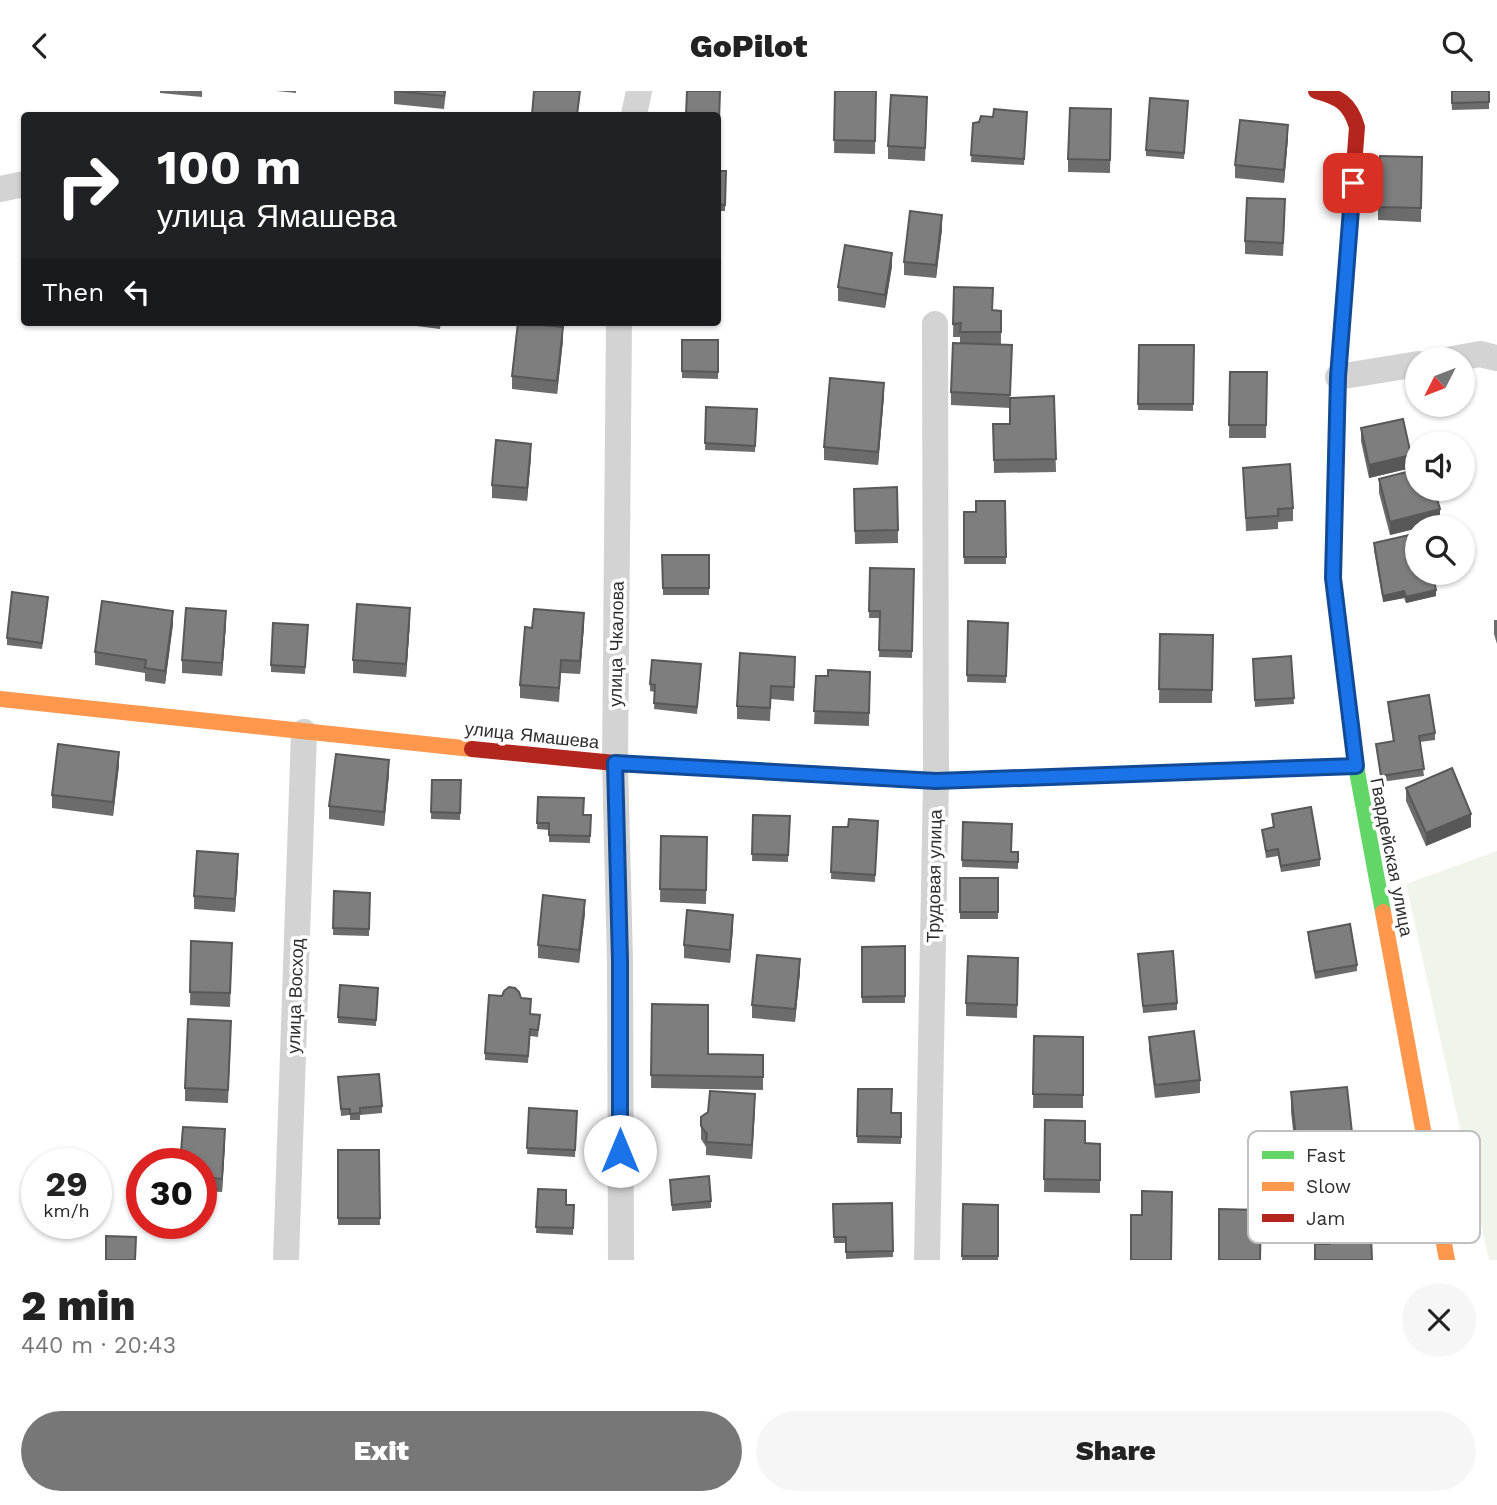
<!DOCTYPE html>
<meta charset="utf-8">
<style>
:root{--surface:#fff;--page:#f6f6f6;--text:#222;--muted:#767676;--accent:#777}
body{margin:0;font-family:"Work Sans",sans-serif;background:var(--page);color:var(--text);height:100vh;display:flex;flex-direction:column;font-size:26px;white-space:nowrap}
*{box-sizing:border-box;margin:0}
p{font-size:23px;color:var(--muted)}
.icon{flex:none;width:38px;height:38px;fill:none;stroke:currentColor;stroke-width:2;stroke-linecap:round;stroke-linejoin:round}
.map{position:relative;height:1169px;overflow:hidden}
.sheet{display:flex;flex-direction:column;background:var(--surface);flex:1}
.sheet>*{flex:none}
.top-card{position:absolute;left:21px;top:21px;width:700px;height:214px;border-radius:7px;box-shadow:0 2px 5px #0004;background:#202124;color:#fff;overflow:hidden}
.needle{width:46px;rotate:228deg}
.controls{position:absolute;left:1405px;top:256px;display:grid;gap:14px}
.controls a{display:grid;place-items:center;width:70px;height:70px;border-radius:50%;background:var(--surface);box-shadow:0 2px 5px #0004;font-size:35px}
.speed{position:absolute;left:21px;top:1057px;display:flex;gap:14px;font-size:35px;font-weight:700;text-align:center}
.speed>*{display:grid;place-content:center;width:91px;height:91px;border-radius:50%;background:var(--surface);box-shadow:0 2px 5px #0004;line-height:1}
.speed small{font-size:18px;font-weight:400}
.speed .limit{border:10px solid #d22;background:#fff;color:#111}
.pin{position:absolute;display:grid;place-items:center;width:60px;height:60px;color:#fff;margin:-30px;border-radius:14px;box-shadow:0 4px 10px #0006}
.me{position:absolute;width:77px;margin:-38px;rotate:0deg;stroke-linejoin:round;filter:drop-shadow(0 0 5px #0008)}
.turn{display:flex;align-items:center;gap:24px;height:147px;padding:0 21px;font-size:32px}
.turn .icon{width:91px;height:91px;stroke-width:2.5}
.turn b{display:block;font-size:49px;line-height:60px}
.then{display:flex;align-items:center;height:66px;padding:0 21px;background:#0003;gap:14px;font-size:26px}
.round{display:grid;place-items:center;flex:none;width:74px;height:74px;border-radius:37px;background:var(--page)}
.headline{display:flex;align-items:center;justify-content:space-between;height:119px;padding:0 21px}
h1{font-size:42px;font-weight:800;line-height:52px}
.action{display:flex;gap:14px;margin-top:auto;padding:14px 21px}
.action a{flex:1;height:80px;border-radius:42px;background:var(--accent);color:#fff;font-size:28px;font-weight:800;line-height:80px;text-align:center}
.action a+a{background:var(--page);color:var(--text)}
header{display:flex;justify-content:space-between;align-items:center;height:91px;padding:0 21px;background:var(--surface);font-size:32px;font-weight:800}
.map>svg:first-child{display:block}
.green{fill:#f0f5eb}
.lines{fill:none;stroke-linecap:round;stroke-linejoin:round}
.street{stroke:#d3d3d3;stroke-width:26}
.fast{stroke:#63d668;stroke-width:16}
.slow{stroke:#ff974d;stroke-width:16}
.jam{stroke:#b3261e;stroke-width:16}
.wall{fill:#6c6c6c}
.shaded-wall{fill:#585858}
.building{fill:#7e7e7e;stroke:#585858;stroke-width:2}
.route-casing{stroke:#114b97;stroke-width:18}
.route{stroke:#1a73e8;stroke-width:12}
.labels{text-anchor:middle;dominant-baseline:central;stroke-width:7;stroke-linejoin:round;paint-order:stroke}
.street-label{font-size:18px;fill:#2e2e2e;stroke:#fff}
.key{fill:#fff;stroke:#c0c0c0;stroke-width:2}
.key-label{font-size:19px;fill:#2e2e2e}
</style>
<header><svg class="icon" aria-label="back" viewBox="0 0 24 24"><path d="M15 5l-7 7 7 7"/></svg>GoPilot<svg class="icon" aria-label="search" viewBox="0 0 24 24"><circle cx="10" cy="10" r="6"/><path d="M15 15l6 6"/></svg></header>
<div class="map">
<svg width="1497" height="1169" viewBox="0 0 1497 1169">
<rect width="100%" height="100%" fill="#fff"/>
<path class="green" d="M1497 760V1169H1489L1406 793Z"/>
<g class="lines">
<g class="street">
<path d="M634 24 639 0"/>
<path d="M0 98 24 93"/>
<path d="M619 231 615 672 620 870 621 1169"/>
<path d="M1452 268 1480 263 1497 267"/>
<path d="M1338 286 1418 273"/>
<path d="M286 1169 304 641"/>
<path d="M927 1169 936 690 935 233"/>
</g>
<g class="fast">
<path d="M1336 362 1333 487 1356 675 1383 821"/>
<path d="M855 685 936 690 1356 675"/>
</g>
<g class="slow">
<path d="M0 608 472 658"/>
<path d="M1383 821 1447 1169"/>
</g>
<g class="jam">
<path d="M1316 0C1339 6 1350 12 1357 36L1338 286 1336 362"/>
<path d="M472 658 615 672 855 685"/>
</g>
</g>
<g class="wall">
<path d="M160 0H202V6L160 2Z"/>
<path d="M276 0H296V2Z"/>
<path d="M394 0H446L444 18 394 13Z"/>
<path d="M835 0H876L875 63 834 62Z"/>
<path d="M1451 0H1489V18L1452 19Z"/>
<path d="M1188 16 1184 68 1146 65V59Z"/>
<path d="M1111 18 1110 82 1068 81V68Z"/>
<path d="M927 20 925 70 888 68V55Z"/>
<path d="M1027 21 1024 74 971 71 973 32 993 26Z"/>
<path d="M1288 47 1284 92 1235 87V74Z"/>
<path d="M1422 66 1421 131 1378 129V116Z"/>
<path d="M718 80H726L725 120H718Z"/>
<path d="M1285 122 1283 165 1245 163V150Z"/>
<path d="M942 138 936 187 904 184V171Z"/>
<path d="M892 175 885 217 838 210V196Z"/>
<path d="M954 196 993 219 1001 220V254L1010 307 1054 305 1056 381 994 382 993 333H1010V317L951 314V301L960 252V246H953Z"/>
<path d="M327 231H347V235L327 232Z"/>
<path d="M409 231H441L440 238 409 234Z"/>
<path d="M563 249 557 303 512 298V285Z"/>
<path d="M682 249H718V288L682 287Z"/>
<path d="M1139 254H1194L1193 320 1138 319Z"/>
<path d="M1230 281H1267L1266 347H1229Z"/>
<path d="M884 305 878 374 824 369V356Z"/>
<path d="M706 316 757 318 755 361 705 359Z"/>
<path d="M1361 337 1411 377 1369 387 1361 350Z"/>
<path d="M531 366 527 410 492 407V394Z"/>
<path d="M1243 377 1293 417V430L1278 431V438L1246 440Z"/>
<path d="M1379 388 1440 431 1418 436V437L1390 444 1379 402Z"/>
<path d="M854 398 898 439V452L855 453Z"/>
<path d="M1005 410 1006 473H964V421H976Z"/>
<path d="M1374 452 1436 505 1406 512 1404 507 1383 511 1374 459Z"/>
<path d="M662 464H709V504H663Z"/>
<path d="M870 477 914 478 912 567 879 566 880 527H869Z"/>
<path d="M48 512 42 558 7 554V547Z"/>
<path d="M1494 529H1497V553L1494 543Z"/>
<path d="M410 530 406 586 353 582V569Z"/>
<path d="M968 530 1008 532 1006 592 967 591Z"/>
<path d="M173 533 165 593 145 590V582L95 574V561Z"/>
<path d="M226 533 222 585 182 582V569Z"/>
<path d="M584 535 580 583 561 582 559 611 520 607V594L532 537Z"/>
<path d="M308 541 305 583 271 581V574Z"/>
<path d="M1160 543 1213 544 1212 612H1159Z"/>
<path d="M1291 565 1294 613 1255 616 1253 568Z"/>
<path d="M795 579 794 610 771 608 770 630 737 628V615Z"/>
<path d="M701 580 697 623 654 618 655 601 650 600V593Z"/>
<path d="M870 581 869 635 814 633 816 585H828Z"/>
<path d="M1388 611 1435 642V649L1420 651 1424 685 1381 691 1376 653 1393 650 1388 617Z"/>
<path d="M119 674 113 725 52 717V704Z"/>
<path d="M389 683 384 735 329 728V715Z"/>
<path d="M432 689H461L460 729 431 728Z"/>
<path d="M1406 697 1471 736 1426 755 1406 710Z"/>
<path d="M538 706 583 724H591L590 752 549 751V739L537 738Z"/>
<path d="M1272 723 1320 768V775L1281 781 1278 765 1266 767 1262 739 1273 736Z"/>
<path d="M753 724 790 725 788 771 752 770Z"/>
<path d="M878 730 875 791 831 788 833 736H848Z"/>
<path d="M963 731 1011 761H1018V778L962 776Z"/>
<path d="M661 745 707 746 706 813 660 811Z"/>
<path d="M238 777 235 821 194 818V805Z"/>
<rect x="960" y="787" width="38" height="41"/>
<path d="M334 800 370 802 369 845 333 844Z"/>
<path d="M585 822 579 872 538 867V854Z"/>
<path d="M733 837 730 872 684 867V854Z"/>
<path d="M1308 841 1357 874V880L1315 888 1308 847Z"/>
<path d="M191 850 232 852 230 916 190 914Z"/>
<path d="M905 855V912H862V856Z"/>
<path d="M1138 863 1177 912V919L1143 922Z"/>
<path d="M1018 880 1017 927 966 925V912Z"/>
<path d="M800 881 795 931 752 927V914Z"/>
<path d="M378 897 376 935 338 932V926Z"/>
<path d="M521 907 531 923 540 924 538 946 530 945 528 972 485 969V962Z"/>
<path d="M652 913 708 963 763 964V999L651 997Z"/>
<path d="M231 944 228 1012 185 1010V997Z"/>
<path d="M1034 945 1083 946V1017H1033Z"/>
<path d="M1149 946 1200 989V1002L1155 1007 1149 959Z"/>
<path d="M338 986 382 1015V1022L360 1024V1029H350V1024L341 1025Z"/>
<path d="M858 998 891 1022H901V1053L857 1052Z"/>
<path d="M1291 1001 1353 1051V1070L1297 1076 1291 1021Z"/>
<path d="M755 1016 752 1068 706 1064V1056L701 1048V1026Z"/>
<path d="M529 1017 577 1020 575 1066 527 1063Z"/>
<path d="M1045 1029 1085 1052 1100 1053V1102L1044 1101Z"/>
<path d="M225 1051 222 1101 201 1100V1073Z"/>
<path d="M338 1059H379L380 1134H338Z"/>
<path d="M670 1089 711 1110V1117L672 1120Z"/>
<path d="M538 1098 566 1114H574L573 1144 536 1142Z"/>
<path d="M892 1112 893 1166 846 1168V1152H834L833 1113Z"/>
<path d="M963 1113 998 1114V1169H962Z"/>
</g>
<g class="shaded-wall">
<path d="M1288 34V47L1284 92V79Z"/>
<path d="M942 124V138L936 187V174Z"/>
<path d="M892 162V175L885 217V204Z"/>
<path d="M563 236V249L557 303V290Z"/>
<path d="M884 292V305L878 374V361Z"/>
<path d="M531 353V366L527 410V397Z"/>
<path d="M1411 364V377L1369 387V374Z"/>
<path d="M1440 418V431L1422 436H1418V437L1390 444V431Z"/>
<path d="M1436 499V505L1406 512V506Z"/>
<path d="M1404 500V507L1383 511V505Z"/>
<path d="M410 517V530L406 586V573Z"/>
<path d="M173 520V533L165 593V580Z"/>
<path d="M226 520V533L222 585V572Z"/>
<path d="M584 522V535L580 583V570Z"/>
<path d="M119 661V674L113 725V711Z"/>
<path d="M389 669V683L384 735V721Z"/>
<path d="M1471 723V736L1426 755V742Z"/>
<path d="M238 763V777L235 821V808Z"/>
<path d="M585 809V822L579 872V859Z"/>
<path d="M733 824V837L730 872V859Z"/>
<path d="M800 868V881L795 931V918Z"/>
<path d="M755 1003V1016L752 1068V1054Z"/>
<path d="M225 1038V1051L222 1101V1088Z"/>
</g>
<g class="building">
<path d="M394 0H445L444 5Z"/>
<path d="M534 0H580L577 24H532Z"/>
<path d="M687 0H720L719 31H718V24H686Z"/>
<path d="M835 0H876L875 50 834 49Z"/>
<path d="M1452 0H1489V11L1452 12Z"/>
<path d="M891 4 927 6 925 57 888 55Z"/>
<path d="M1150 7 1188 10 1184 62 1146 59Z"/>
<path d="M1070 17 1111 18 1110 69 1068 68Z"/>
<path d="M994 18 1027 21 1024 68 971 64 973 32 979 31 981 25 993 26Z"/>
<path d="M1240 29 1288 34 1284 79 1235 74Z"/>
<path d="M1380 65 1422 66 1421 117 1378 116Z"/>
<path d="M718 80H726L725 114 718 113Z"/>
<path d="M1247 107 1285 108 1283 152 1245 150Z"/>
<path d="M910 120 942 124 936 174 904 171Z"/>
<path d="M845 154 892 162 885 204 838 196Z"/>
<path d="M954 196 993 197 992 219 1001 220V241H960L961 232 953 233Z"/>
<path d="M518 231 563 236 557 290 512 285Z"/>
<path d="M682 249H718V281L682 280Z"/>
<path d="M953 252 1012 254 1010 304 951 301Z"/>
<path d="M1139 254H1194L1193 313H1138Z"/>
<path d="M1230 281H1267L1266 334H1229Z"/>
<path d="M830 287 884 292 878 361 824 356Z"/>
<path d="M1054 305 1056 368 994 369 993 333H1010V307Z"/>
<path d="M706 316 757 318 755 355 705 352Z"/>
<path d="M1403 328 1411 364 1369 374 1361 337Z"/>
<path d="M496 349 531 353 527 397 492 394Z"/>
<path d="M1290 373 1293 417 1278 418V425L1246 427 1243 377Z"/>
<path d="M1418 378V397H1434L1440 418 1390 431 1379 388Z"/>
<path d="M897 396 898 439 855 440 854 398Z"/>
<path d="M976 410H1005L1006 466H964V421H976Z"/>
<path d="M1418 442V481H1432L1436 499 1406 506 1404 500 1383 505 1374 452Z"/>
<path d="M662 464H709V497H663Z"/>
<path d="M870 477 914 478 912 560 879 559 880 520H869Z"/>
<path d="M12 501 48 506 42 552 7 547Z"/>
<path d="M102 510 173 520 165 580 145 577 146 569 95 561Z"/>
<path d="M357 513 410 517 406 573 353 569Z"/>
<path d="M186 517 226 520 222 572 182 569Z"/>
<path d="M534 518 584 522 580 570 561 569 559 597 520 594 525 536 532 537Z"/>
<path d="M968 530 1008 532 1006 585 967 584Z"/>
<path d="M273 532 308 534 305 576 271 574Z"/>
<path d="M1160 543 1213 544 1212 599 1159 598Z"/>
<path d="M740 562 795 566 794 596 771 595 770 617 737 615Z"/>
<path d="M1291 565 1294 607 1255 609 1253 568Z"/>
<path d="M652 569 701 573 697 616 654 612 655 594 650 593Z"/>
<path d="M828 579 870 581 869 622 814 620 816 585H828Z"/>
<path d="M1429 604 1435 642 1419 645 1424 678 1381 685 1376 653 1394 650 1388 611Z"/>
<path d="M58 653 119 661 113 711 52 704Z"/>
<path d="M336 663 389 669 384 721 329 715Z"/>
<path d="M1452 677 1471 723 1426 742 1406 697Z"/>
<path d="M432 689H461L460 722 431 721Z"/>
<path d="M538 706 584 707 583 724H591L590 745 549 744V732H537Z"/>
<path d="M1311 716 1320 768 1281 775 1278 758 1266 760 1262 739 1274 736 1272 723Z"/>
<path d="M753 724 790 725 788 764 752 763Z"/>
<path d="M849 728 878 730 875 784 831 781 833 736H848Z"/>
<path d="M963 731 1012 733 1011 761H1018V771L962 769Z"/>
<path d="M661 745 707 746 706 799 660 798Z"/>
<path d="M197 760 238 763 235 808 194 805Z"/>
<rect x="960" y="787" width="38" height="34"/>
<path d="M334 800 370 802 369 838 333 837Z"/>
<path d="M543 804 585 809 579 859 538 854Z"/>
<path d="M687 819 733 824 730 859 684 854Z"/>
<path d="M1350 833 1357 874 1315 881 1308 841Z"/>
<path d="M191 850 232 852 230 902 190 901Z"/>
<path d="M905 855V905L862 906V856Z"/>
<path d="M1173 860 1177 912 1143 915 1138 863Z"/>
<path d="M757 864 800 868 795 918 752 914Z"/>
<path d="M968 865 1018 867 1017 914 966 912Z"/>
<path d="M340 894 378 897 376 929 338 926Z"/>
<path d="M509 896 515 897 519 901 521 907 531 908 530 923 540 924 538 939 530 938 528 965 485 962 489 904 502 905 504 900Z"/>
<path d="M652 913 708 914V963L763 964V986L651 984Z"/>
<path d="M188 928 231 930 228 999 185 997Z"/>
<path d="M1194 940 1200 989 1155 994 1149 946Z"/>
<path d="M1034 945 1083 946V1004L1033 1003Z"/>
<path d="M379 983 382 1015 360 1017V1022L350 1023V1018H341L338 986Z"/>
<path d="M1347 996 1353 1051 1297 1056 1291 1001Z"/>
<path d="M858 998H892L891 1022H901V1046L857 1045Z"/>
<path d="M710 1000 755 1003 752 1054 706 1051 707 1043 701 1035V1026L708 1021Z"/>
<path d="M529 1017 577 1020 575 1059 527 1057Z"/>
<path d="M1045 1029 1085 1030V1052L1100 1053V1089L1044 1088Z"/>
<path d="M183 1036 225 1038 222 1088 201 1086V1073H180Z"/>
<path d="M338 1059H379L380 1127H338Z"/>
<path d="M709 1085 711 1110 672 1114 670 1089Z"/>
<path d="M538 1098 566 1099V1114H574L573 1137 536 1136Z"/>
<path d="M1142 1100 1172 1101 1171 1169H1131V1124H1142Z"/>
<path d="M892 1112 893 1160 846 1161V1146H834L833 1113Z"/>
<path d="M963 1113 998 1114V1165H962Z"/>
<path d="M1219 1118 1261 1119 1260 1169H1219Z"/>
<path d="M1371 1144 1372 1169H1315V1153H1330V1146Z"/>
<path d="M106 1145 136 1146 135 1169H106Z"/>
</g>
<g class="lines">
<g class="route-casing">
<path id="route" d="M620 1060V870L615 672 936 690 1356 675 1333 487 1338 286 1353 92"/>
</g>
<use href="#route" class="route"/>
</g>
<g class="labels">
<g class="street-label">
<text transform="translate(616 553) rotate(-89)">улица Чкалова</text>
<text transform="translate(532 644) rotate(6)">улица Ямашева</text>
<text transform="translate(1392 766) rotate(79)">Гвардейская улица</text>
<text transform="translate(934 785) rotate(-89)">Трудовая улица</text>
<text transform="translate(295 905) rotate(-88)">улица Восход</text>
</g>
</g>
<rect x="1248" y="1040" width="232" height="112" rx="10" class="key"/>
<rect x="1262" y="1060" width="32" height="8" fill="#63d668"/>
<rect x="1262" y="1091" width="32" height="9" fill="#ff974d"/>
<rect x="1262" y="1123" width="32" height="8" fill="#b3261e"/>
<g class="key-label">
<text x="1306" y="1071">Fast</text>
<text x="1306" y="1102">Slow</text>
<text x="1306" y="1134">Jam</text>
</g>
</svg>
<div class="controls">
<a><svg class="needle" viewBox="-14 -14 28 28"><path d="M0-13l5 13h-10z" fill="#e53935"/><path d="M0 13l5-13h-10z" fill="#767676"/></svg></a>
<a><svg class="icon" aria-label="sound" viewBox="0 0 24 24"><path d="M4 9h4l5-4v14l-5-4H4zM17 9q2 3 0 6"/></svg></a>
<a><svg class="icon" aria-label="search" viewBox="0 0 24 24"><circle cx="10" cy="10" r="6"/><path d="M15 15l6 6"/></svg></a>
</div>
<div class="speed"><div>29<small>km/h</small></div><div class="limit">30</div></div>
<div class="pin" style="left:1353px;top:92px;background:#d93025"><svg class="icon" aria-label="arrive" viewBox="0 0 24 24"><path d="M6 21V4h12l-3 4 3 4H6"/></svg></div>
<svg class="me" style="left:620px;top:1060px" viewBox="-20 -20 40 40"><circle r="19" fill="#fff"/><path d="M0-13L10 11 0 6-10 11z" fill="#1a73e8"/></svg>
<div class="top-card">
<div class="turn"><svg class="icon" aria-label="right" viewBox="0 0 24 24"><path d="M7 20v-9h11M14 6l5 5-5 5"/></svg><div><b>100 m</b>улица Ямашева</div></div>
<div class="then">Then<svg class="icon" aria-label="left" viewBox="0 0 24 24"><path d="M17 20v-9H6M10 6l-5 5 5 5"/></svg></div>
</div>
</div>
<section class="sheet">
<div class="headline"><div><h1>2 min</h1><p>440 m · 20:43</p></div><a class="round"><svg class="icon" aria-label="close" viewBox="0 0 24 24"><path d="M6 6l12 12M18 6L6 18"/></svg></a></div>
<div class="action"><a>Exit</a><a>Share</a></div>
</section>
